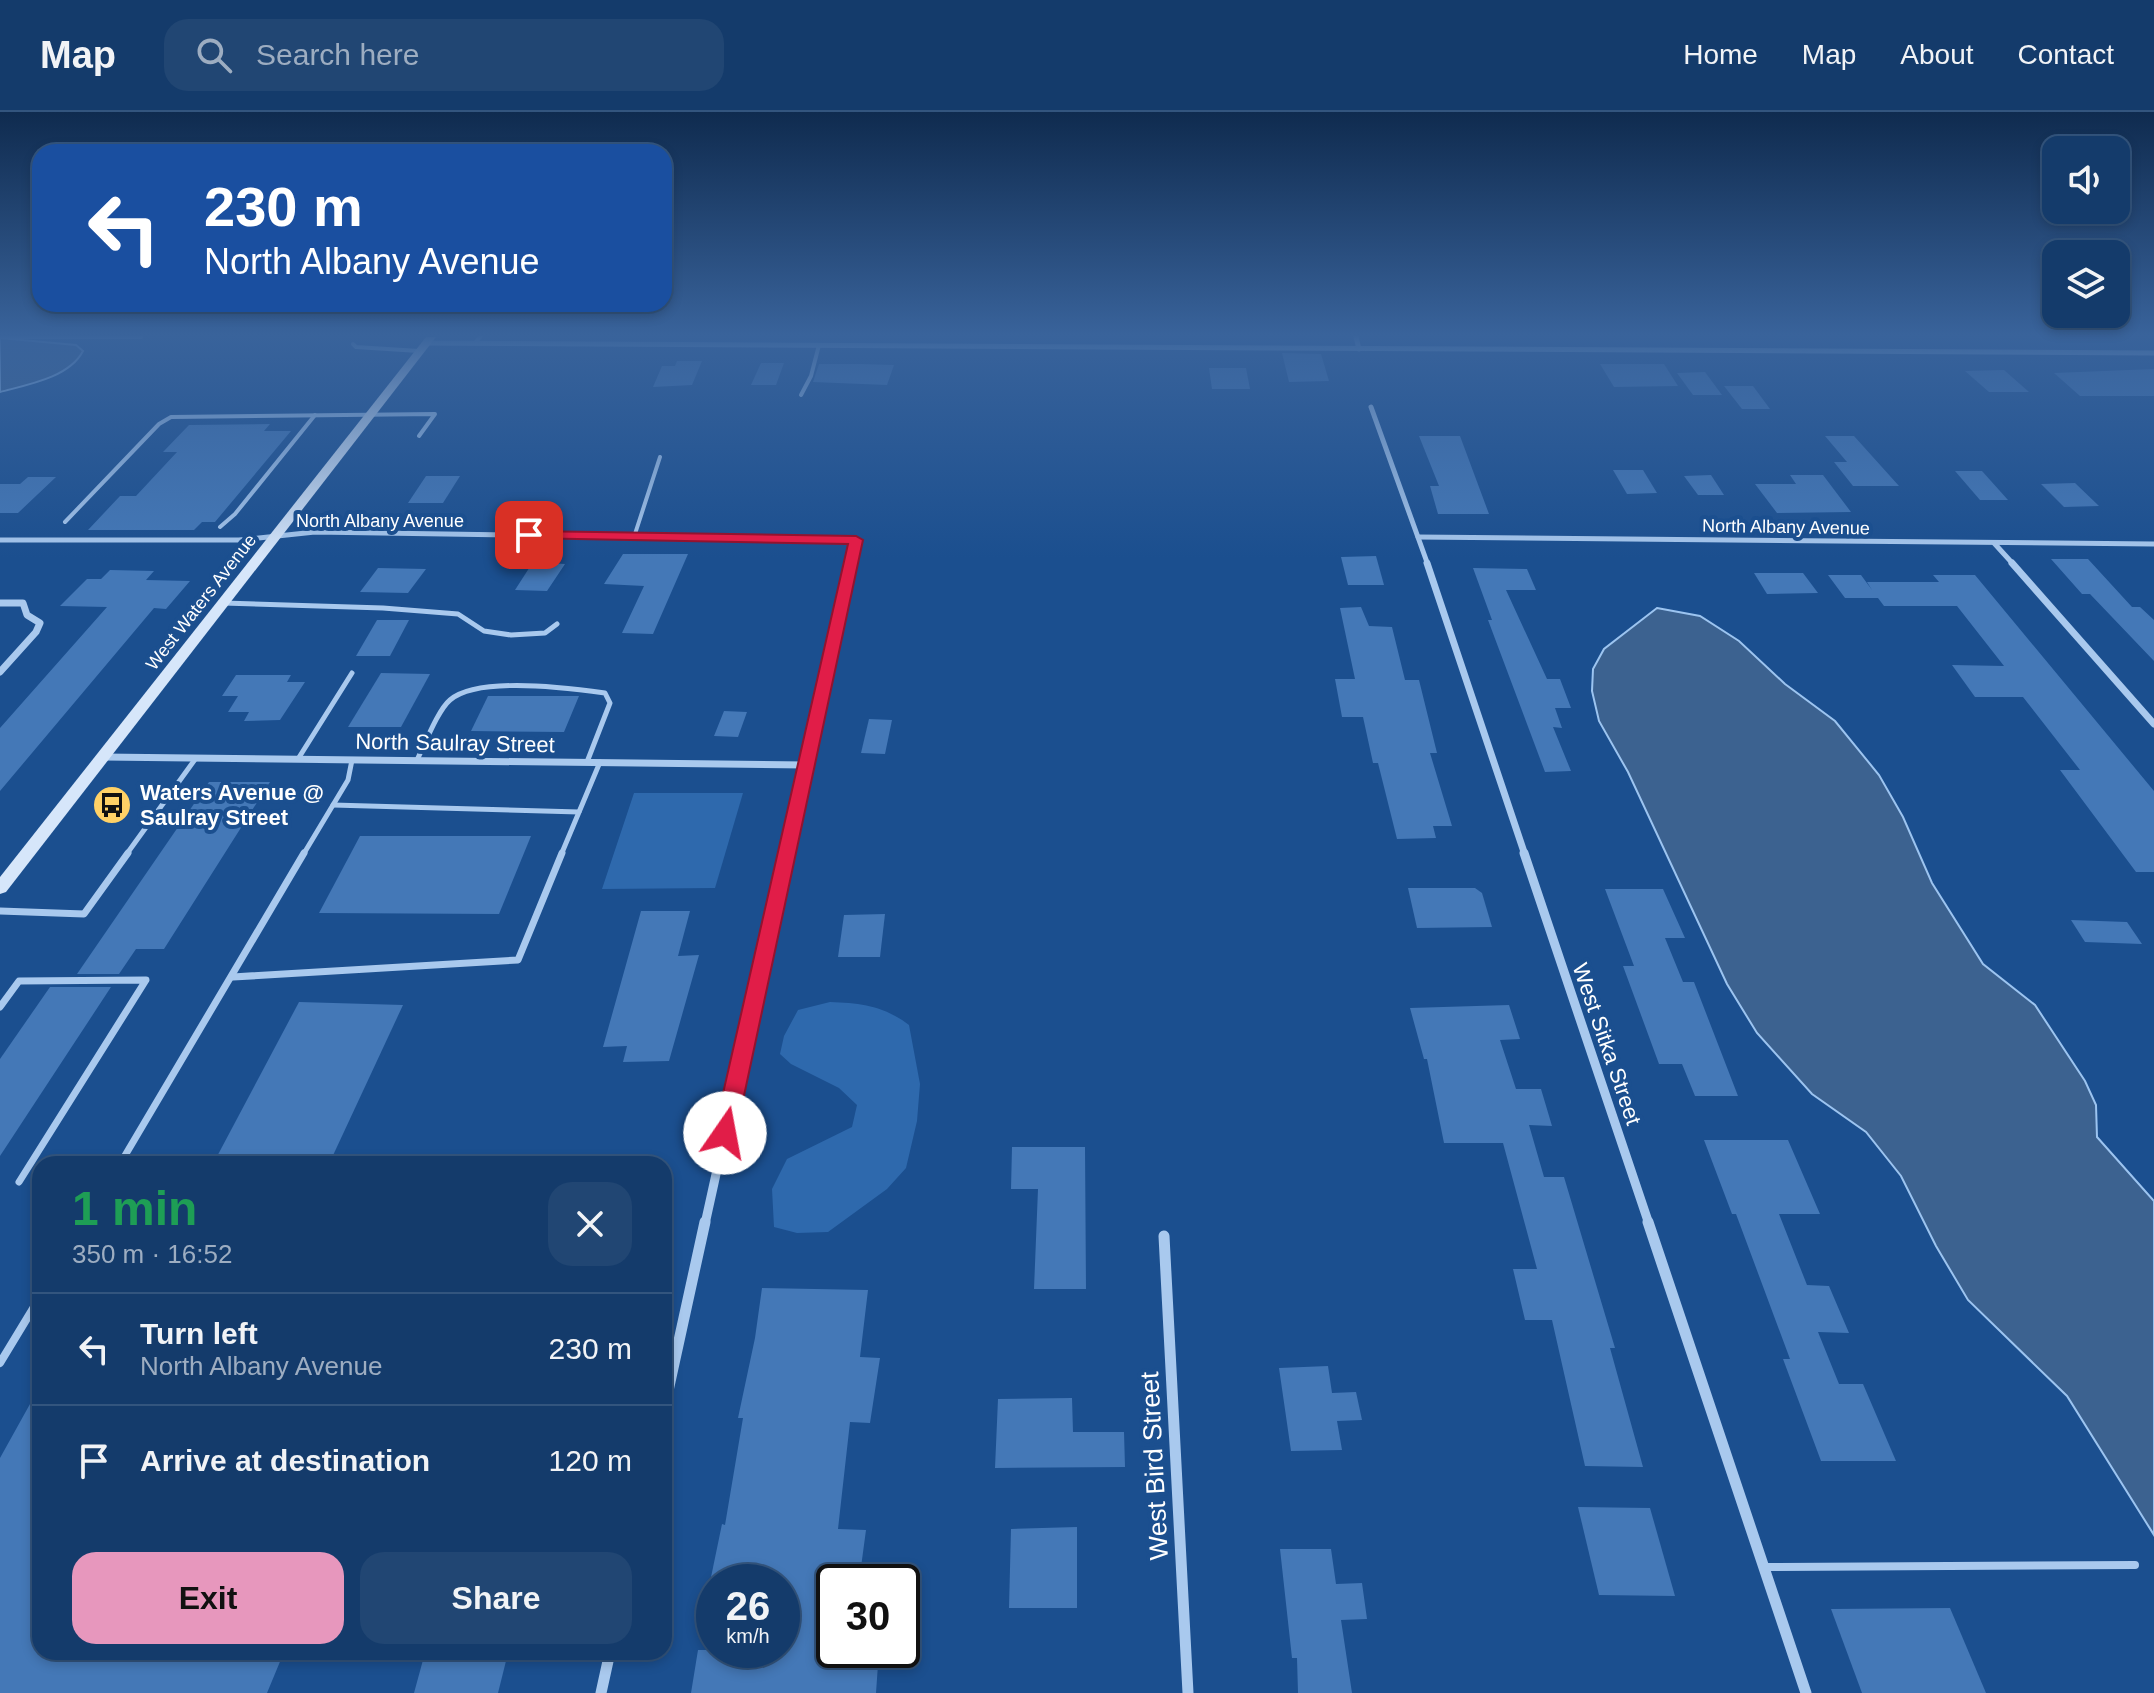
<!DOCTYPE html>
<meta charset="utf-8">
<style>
:root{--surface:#143b6b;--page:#214673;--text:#f1f3f6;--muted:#9dadc1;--line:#33557e;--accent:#e797bd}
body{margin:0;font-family:Helvetica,sans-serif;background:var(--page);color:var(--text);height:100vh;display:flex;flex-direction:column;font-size:30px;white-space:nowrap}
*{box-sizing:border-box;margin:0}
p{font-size:26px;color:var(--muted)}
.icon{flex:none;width:44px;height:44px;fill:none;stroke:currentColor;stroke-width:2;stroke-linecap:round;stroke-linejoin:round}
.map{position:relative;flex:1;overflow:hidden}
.panel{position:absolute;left:32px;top:1044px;width:640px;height:504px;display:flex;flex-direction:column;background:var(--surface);border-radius:24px;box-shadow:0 4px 12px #0003,0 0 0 2px var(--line)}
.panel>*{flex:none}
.guide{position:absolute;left:32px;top:32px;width:640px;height:168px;border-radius:24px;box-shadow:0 4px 12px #0003,0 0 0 2px var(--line);background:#1a4fa0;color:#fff;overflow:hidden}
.buttons{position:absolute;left:2042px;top:24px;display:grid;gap:16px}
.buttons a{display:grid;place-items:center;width:88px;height:88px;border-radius:16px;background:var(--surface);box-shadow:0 4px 12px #0003,0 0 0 2px var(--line);font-size:40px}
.speed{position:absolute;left:696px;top:1452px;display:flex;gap:16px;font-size:40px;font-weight:700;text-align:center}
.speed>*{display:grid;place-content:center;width:104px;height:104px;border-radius:50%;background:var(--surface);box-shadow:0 4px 12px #0003,0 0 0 2px var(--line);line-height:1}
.speed small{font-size:20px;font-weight:400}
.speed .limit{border:4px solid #111;border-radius:12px;background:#fff;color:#111}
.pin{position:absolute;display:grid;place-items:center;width:68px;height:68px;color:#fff;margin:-34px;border-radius:16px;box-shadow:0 4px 12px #0006}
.me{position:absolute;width:88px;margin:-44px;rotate:12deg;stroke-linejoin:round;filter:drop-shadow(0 0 6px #0008)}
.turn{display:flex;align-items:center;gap:28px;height:168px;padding:0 40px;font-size:36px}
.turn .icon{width:104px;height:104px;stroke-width:2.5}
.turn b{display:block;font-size:56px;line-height:68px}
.round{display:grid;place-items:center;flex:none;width:84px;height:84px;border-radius:24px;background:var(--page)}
.head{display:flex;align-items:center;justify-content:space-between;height:136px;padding:0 40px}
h1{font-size:48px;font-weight:700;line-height:60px;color:#1e9e55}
.action{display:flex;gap:16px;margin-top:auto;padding:16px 40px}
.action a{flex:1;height:92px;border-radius:24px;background:var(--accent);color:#111;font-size:32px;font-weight:700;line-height:92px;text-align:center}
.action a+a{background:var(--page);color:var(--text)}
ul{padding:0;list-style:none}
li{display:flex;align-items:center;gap:24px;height:112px;padding:0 40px;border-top:2px solid var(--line)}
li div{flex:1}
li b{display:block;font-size:30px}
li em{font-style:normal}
header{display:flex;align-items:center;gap:48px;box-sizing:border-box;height:112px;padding:0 40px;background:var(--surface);border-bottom:2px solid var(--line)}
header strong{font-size:38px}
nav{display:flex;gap:44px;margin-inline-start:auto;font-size:28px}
.search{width:560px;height:72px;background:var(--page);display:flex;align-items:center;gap:20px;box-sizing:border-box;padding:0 28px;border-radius:24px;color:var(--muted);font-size:30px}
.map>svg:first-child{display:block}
.green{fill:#2e69ad}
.water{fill:#3c6290;stroke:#9cc4f0;stroke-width:2}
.building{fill:#4478b7}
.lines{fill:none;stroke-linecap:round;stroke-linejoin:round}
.lane-far3{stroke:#a9c9ee;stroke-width:4}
.lane-far2{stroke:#a9c9ee;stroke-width:5}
.lane-far1{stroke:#a9c9ee;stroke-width:7}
.lane{stroke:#a9c9ee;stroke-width:8}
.street-far3{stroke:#a9c9ee;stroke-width:5}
.street-far2{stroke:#a9c9ee;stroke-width:7}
.street-far1{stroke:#a9c9ee;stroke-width:9}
.street{stroke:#a9c9ee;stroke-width:11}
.secondary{fill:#d6e6fa;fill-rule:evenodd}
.route{fill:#e11d48;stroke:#92132f;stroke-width:2}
.labels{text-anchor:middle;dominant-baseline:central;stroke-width:8;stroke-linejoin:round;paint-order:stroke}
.far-street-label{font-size:18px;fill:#fff;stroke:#1b4f8f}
.street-label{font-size:22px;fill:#fff;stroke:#1b4f8f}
.poi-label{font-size:22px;font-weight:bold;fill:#fff;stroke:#1b4f8f;text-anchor:start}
.near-street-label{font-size:26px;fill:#fff;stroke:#1b4f8f}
</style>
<header>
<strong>Map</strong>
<div class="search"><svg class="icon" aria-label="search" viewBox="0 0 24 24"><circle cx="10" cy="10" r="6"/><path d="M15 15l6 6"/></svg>Search here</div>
<nav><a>Home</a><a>Map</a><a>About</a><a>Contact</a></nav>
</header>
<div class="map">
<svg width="2154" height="1581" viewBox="0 0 2154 1581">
<rect width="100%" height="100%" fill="#1b4f8f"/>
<g class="green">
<path d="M634 681H743L715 776 602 777Z"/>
<path d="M830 890C861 891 884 894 909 913L920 972 917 1009 906 1056 887 1077 828 1120 797 1121 774 1115 772 1077 787 1047 852 1015 857 993 839 976 791 952 780 942 784 924 798 898Z"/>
</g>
<g class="water">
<path d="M0 226 76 233 83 239C69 266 26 273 0 280Z"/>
<path d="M1657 496 1700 504 1739 529 1785 572 1835 609 1879 663 1903 705 1932 771 1983 852 2035 893 2085 969 2096 993 2097 1025 2154 1089V1423L2067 1284 1968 1188 1936 1134 1901 1064 1866 1020 1812 982 1757 921 1727 872 1628 660 1599 609 1592 579 1593 557 1604 537Z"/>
</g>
<g class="building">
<path d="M1282 241 1321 242 1329 269 1289 270Z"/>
<path d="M677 249H702L692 273 653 275 662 254H675Z"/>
<path d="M761 251H784L776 273H751Z"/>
<path d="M819 252H860L894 253 887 273 813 270Z"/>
<path d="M1600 252H1664L1678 274 1614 275Z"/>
<path d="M1209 256H1246L1250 277H1212Z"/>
<path d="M2154 257V284H2080L2054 261Z"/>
<path d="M2004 258 2029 280H1989L1965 259Z"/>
<path d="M1705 260 1722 283H1693L1677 261Z"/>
<path d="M1724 274H1753L1770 297H1742Z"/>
<path d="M270 312 264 319H291L215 410H202L194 418H88L120 384H136L177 340H163L189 313Z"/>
<path d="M1419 324H1460L1489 402H1438L1430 374H1439Z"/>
<path d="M1825 324H1854L1899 374H1853L1834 350H1847Z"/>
<path d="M1613 358H1643L1657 381 1627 382Z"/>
<path d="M1955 359H1982L2008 388H1980Z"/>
<path d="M1711 363 1724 383H1698L1684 364Z"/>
<path d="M1790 363H1823L1851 400 1777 401 1755 372H1796Z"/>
<path d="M426 364H460L443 391H408Z"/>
<path d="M28 365H56L18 401H0V372H20Z"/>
<path d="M2075 371 2099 394 2064 395 2041 372Z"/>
<path d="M623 442H688L653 522 622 521 644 474 604 472Z"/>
<path d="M1376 444 1384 473H1348L1341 445Z"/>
<path d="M2051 447H2088L2132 495H2140L2154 508V549L2090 482H2082Z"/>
<path d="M533 450 565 452 547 479 515 478Z"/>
<path d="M378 456 426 457 408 481 360 480Z"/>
<path d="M1473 456 1527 457 1536 478H1506L1547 567H1560L1571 596H1555L1562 616 1553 615 1571 659 1545 660 1488 508H1492Z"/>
<path d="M110 458 154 459 146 468 190 469 166 497 154 496 0 679V616L107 495 60 494 87 467H101Z"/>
<path d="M1754 461H1803L1818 481 1767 482Z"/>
<path d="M1828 463H1861L1872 478 1867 470H1939L1933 463H1975L2154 679V760H2136L2060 658H2080L2023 585H1975L1952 553 2004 554 1957 494H1884L1878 486H1845Z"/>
<path d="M1361 495 1369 514 1392 515 1405 568H1419L1437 641H1430L1452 714H1433L1436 726 1397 727 1378 651H1373L1363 605H1342L1335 567H1355L1340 496Z"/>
<path d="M377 508H409L390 544H356Z"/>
<path d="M381 561 430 562 401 615H348Z"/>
<path d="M236 563H291L287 570H305L280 608 244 609 249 600H228L238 584H222Z"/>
<path d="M488 584H579L564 620 471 619Z"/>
<path d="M724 599 747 600 738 625 714 624Z"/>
<path d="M869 607 892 608 885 642 861 641Z"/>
<path d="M209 670H270L164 837H136L119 862H77Z"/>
<path d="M360 724H531L499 802 319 801Z"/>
<path d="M1408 776H1475L1482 781 1492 815 1417 816Z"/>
<path d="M1605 777H1663L1685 826H1665L1683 870H1694L1738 984H1695L1682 952H1659L1623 854H1634Z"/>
<path d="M641 799H690L678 844 699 843 669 949 623 950 627 934 603 935Z"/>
<path d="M885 802 880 845H838L844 803Z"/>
<path d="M2071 808 2127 810 2142 832 2085 830Z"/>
<path d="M50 875H111L0 1044V947Z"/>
<path d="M299 890 403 893 329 1052H213Z"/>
<path d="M1509 893 1520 927 1500 928 1516 977H1541L1552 1014 1529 1013 1544 1065H1564L1615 1236H1610L1643 1355 1585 1354 1552 1208H1525L1513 1157H1537L1503 1031H1444L1427 947H1424L1410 896Z"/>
<path d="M1704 1028H1788L1820 1102H1779L1807 1173 1829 1174 1849 1221 1818 1220 1839 1272H1863L1896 1349H1821L1783 1247H1790L1736 1102H1732Z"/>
<path d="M1012 1035H1085L1086 1177H1034L1038 1077H1011Z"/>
<path d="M762 1176 868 1178 860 1245 880 1246 870 1311 850 1310 838 1417 866 1418 859 1470H834V1538H879L876 1581H691L698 1538H782V1470H710L722 1412 725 1413 743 1306H738L755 1226Z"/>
<path d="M1328 1254 1332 1281 1356 1280 1362 1308 1337 1309 1342 1338 1291 1339 1279 1256Z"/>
<path d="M40 1274V1540H284L267 1581H0V1346Z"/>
<path d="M1072 1286 1073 1320H1124L1125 1355 995 1356 998 1287Z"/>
<path d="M1578 1395 1650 1396 1675 1484 1599 1483Z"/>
<path d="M1077 1415V1496H1009L1011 1417Z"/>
<path d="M1280 1437H1331L1336 1472 1362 1471 1367 1507 1341 1508 1352 1581H1298L1297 1546H1292Z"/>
<path d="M1950 1496 1986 1581H1862L1831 1497Z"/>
<path d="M423 1548 506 1549 498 1581H414Z"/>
</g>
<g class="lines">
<g class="lane-far3">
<path d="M0 225H141"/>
<path d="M475 231 480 225"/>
<path d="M353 232 356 235 419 239"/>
<path d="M801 283 811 264 819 233"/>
<path d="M65 410 159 312 171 305 435 302 419 324"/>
<path d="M220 415 235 402 315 303"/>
<path d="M634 425 660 345"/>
</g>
<g class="lane-far2">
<path d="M223 491 383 496 458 502 484 519 511 523 545 521 557 512"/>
<path d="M298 647 352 561"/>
<path d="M417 648C425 632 438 598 450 588 478 564 570 576 605 581L610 591 587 650"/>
<path d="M333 693 579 700"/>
<path d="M126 743 196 646"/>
<path d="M303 743 348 668 352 648"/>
<path d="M561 743 600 650"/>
</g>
<g class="lane-far1">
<path d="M0 799 84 802 128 741"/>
<path d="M233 865 518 848 562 741"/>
<path d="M0 895 19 869 146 868 19 1070"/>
<path d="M120 1052 304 741"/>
</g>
<g class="lane">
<path d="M0 1251 40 1185"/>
<path d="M1763 1455 2135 1453"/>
</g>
<g class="street-far3">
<path d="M1356 225 1359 237"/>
<path d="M426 231 2154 241"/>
<path d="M1371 295 1428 453"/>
<path d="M1418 425 2154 432"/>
<path d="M0 428H239L315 420 856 428 850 453"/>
<path d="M1994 431 2014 453"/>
</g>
<g class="street-far2">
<path d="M1427 451 1525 743"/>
<path d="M2012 451 2154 612"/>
<path d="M0 491H23L27 503 40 511 36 520 0 560"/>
<path d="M103 645 806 653"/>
<path d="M786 743 851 451"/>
</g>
<g class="street-far1">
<path d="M1524 741 1649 1112"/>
<path d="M705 1112 787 741"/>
</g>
<g class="street">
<path d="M1648 1110 1806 1581"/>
<path d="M1164 1124 1188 1581"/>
<path d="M664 1297 705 1110"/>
<path d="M601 1581 610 1540"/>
</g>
<path class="secondary" d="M426 225H436L6 780 0 782V765Z"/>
</g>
<linearGradient id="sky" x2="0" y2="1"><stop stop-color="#0f2b4f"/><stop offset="0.5" stop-color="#39639b"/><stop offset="1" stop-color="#39639b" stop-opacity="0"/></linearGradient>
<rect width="2154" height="446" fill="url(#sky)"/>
<path class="route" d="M529 419 856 424 863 428 736 1021 732 1027 725 1030 718 1027 714 1021 848 432 524 426V421Z"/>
<defs>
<g id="bus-disc" transform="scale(2)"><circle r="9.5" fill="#ffd166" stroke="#1b4f8f"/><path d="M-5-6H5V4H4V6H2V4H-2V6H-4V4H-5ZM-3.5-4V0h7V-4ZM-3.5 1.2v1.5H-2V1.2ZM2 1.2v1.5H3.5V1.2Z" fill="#111"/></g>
</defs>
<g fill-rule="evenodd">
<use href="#bus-disc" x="112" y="693"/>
</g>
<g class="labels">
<g class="far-street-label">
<text x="380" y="409">North Albany Avenue</text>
<text transform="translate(1786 415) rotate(1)">North Albany Avenue</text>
<text transform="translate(201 490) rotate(-52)">West Waters Avenue</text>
</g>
<g class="street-label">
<text transform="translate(455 631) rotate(1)">North Saulray Street</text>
<text transform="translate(1607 932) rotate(71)">West Sitka Street</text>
</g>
<g class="poi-label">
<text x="140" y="680">Waters Avenue @<tspan x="140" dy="25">Saulray Street</tspan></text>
</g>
<g class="near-street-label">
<text transform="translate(1154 1354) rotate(-93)">West Bird Street</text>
</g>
</g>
</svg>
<div class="buttons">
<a><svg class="icon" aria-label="sound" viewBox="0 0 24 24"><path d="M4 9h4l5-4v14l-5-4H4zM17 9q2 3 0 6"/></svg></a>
<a><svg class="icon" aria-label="layers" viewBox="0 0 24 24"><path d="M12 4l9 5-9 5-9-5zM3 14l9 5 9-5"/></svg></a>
</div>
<div class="speed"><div>26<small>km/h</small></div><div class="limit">30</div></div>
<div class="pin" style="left:529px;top:423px;background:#d93025"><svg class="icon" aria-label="arrive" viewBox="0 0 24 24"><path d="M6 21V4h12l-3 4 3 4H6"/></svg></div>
<svg class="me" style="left:725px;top:1021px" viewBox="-20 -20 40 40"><circle r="19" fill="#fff"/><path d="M0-13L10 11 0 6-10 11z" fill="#e11d48"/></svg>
<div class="guide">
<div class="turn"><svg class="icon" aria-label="left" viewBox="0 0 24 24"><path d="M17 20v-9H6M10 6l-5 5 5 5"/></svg><div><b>230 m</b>North Albany Avenue</div></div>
</div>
<section class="panel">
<div class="head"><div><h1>1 min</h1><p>350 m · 16:52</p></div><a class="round"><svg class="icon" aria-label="close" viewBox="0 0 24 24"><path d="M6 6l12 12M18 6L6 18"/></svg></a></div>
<ul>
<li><svg class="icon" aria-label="left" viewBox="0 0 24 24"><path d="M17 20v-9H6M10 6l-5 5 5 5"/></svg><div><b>Turn left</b><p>North Albany Avenue</p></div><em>230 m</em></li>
<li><svg class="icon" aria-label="arrive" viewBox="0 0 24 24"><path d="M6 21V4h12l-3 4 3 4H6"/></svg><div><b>Arrive at destination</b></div><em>120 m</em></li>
</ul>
<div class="action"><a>Exit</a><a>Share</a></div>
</section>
</div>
